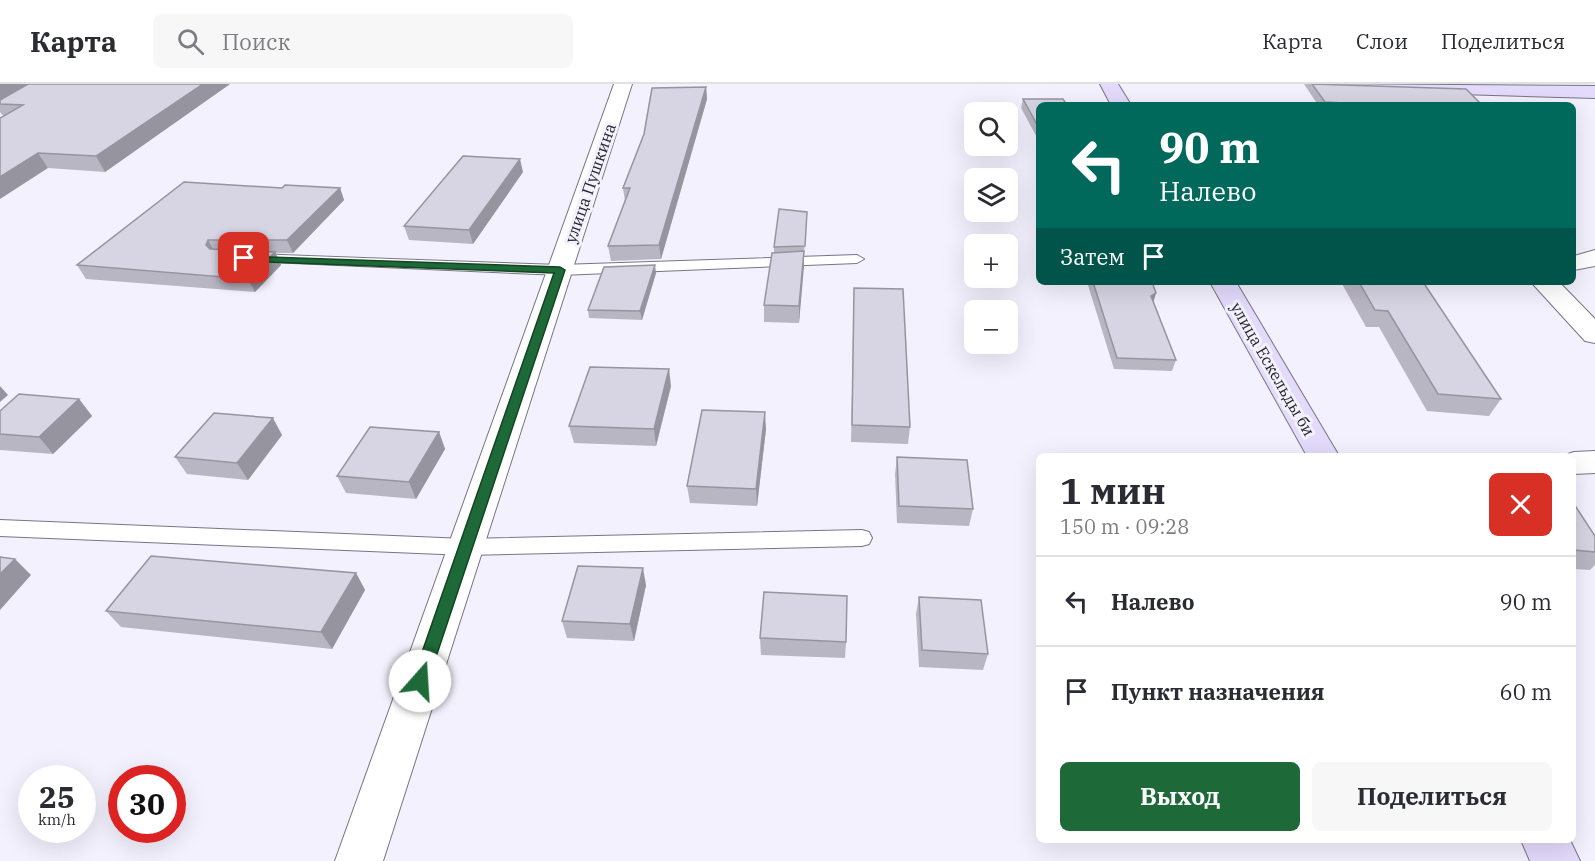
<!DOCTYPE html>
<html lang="ru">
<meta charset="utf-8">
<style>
:root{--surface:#fff;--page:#f7f7f7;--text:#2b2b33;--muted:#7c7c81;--line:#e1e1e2;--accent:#1d6937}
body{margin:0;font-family:"IBM Plex Serif",serif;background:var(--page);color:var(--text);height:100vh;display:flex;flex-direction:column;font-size:22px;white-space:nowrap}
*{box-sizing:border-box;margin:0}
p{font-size:20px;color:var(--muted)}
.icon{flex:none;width:33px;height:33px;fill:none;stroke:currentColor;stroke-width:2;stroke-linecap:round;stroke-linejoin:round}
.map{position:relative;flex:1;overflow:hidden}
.sheet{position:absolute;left:1036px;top:369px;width:540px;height:390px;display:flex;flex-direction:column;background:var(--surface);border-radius:9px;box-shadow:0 6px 24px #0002}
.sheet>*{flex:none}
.hud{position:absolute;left:1036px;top:18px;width:540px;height:183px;border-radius:9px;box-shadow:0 6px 24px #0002;background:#00695c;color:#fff;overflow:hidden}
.tools{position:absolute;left:964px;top:18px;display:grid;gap:12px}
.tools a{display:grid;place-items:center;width:54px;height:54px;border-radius:9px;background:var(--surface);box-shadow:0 6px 24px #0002;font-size:30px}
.speed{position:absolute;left:18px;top:681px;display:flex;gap:12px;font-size:30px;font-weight:700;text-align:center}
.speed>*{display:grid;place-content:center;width:78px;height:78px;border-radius:50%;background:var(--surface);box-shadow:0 6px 24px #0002;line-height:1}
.speed small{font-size:15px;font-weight:400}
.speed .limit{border:9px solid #d22;background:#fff;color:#111}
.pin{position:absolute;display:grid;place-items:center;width:51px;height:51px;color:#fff;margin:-26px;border-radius:12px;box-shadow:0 3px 9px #0006}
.me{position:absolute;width:66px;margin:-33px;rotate:19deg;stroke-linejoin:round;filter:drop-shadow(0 0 4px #0008)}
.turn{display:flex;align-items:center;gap:21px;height:126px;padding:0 24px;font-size:27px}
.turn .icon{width:78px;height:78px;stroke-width:2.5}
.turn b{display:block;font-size:42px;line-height:51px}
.then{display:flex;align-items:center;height:57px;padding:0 24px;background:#0003;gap:12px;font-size:22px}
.round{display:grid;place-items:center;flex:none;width:63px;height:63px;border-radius:9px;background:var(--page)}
.head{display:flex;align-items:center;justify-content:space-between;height:102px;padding:0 24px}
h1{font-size:36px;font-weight:700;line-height:45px}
.button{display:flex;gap:12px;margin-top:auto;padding:12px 24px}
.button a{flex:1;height:69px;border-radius:9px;background:var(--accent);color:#fff;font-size:24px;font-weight:700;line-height:69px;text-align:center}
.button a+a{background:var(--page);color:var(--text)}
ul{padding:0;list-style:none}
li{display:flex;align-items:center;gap:18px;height:90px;padding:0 24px;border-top:2px solid var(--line)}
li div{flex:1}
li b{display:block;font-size:22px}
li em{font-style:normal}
header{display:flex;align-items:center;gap:36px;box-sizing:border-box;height:84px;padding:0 30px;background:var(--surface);border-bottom:2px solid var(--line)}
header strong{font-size:28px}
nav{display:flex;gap:33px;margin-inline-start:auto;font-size:21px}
.search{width:420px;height:54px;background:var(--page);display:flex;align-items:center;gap:15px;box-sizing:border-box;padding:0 21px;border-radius:9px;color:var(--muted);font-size:22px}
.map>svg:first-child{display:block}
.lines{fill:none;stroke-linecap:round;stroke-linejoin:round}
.lane-casing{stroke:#787582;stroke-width:2}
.street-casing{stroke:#787582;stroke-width:2}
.secondary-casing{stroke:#787582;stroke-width:2}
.lane{fill:#fff;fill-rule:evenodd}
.street{fill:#fff;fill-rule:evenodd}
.secondary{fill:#e4dafc;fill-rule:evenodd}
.wall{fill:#b9b6c3}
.shaded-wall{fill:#96949f}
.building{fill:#d7d4e3;stroke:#96949f;stroke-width:1.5}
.route{fill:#1d6937;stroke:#134424;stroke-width:1.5}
.labels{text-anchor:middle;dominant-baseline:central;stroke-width:6;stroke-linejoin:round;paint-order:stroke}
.street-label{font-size:16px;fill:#26252a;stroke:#f3f1fd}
</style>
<header>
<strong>Карта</strong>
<div class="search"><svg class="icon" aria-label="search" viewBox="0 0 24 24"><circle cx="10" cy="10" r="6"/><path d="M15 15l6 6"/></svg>Поиск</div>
<nav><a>Карта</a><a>Слои</a><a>Поделиться</a></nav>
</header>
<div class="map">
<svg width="1595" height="777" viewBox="0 0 1595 777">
<rect width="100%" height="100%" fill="#f3f1fd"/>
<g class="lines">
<g class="lane-casing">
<g id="lane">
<path d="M252 170 560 181 857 171 864 175 857 179 560 191 247 177 245 174Z"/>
<path d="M0 436 466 455 862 446 869 448 872 454 869 460 862 462 466 471 0 452Z"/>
</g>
</g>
<g class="street-casing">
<g id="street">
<path d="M614 0H632L383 777H335Z"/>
<path d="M1595 166V182L1574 186V172Z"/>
<path d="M1531 198H1559L1595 235V259L1585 257Z"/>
<path d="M1595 367V389L1574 390V372H1562L1574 368Z"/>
</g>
</g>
<g class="secondary-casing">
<g id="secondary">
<path d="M1100 0H1118L1131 21H1111Z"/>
<path d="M1317 0 1595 2V14L1326 6Z"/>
<path d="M1210 198H1236L1339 372H1307Z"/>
<path d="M1521 756H1570L1580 777H1530Z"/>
</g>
</g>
<use href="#lane" class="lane"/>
<use href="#street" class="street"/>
<use href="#secondary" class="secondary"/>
</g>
<g class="wall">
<path d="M0 0H230L105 88 48 84 0 28Z"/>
<path d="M1304 0H1328L1482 21H1318Z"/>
<path d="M706 3 707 15 661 175 611 177 608 162 625 117 623 104 644 50Z"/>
<path d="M1023 15 1040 21V59L1021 24Z"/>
<path d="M523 88 473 160 409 156 404 142Z"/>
<path d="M340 104 344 116 293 169H276L281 181 255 208 86 195 77 181Z"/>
<path d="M807 128 799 239 764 238V221L774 169V163Z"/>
<path d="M656 189 642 236 589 234 588 226Z"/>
<path d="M1087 198H1152L1153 218 1176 276 1172 287 1114 285Z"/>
<path d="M1341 198H1423L1501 315 1489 332 1427 327 1379 243H1366Z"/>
<path d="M854 204 910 343 908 360 851 358Z"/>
<path d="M671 302 656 362 574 359 569 342Z"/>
<path d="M79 315 92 332 53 370 0 366V327Z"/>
<path d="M766 345 757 422 690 419 687 402Z"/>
<path d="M439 348 445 365 416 415 346 409 337 392Z"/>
<path d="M282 351 248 396 187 390 175 373Z"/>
<path d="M897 373 973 425 969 442 897 439 895 390Z"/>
<path d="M1574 420 1595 452V481L1590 486 1574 485Z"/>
<path d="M356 489 365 506 332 565 121 543 106 527Z"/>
<path d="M646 501 634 557 567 554 562 537Z"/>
<path d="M919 513 988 570 983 586 919 583 916 530Z"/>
<path d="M760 554 846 558 845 574 761 571Z"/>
</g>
<g class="shaded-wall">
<path d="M0 0H30L0 17Z"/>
<path d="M203 0H230L105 88 96 72Z"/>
<path d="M706 3 707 15 661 175 659 161Z"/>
<path d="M38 69 48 84 0 115V93Z"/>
<path d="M520 75 523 88 473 160 469 146Z"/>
<path d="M340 104 344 116 293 169 287 156Z"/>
<path d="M208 156 215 169 213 174 206 161Z"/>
<path d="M804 167V183L799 239V222Z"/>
<path d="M275 168 281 181 255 208 248 195Z"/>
<path d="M655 181 656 189 642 236 640 227Z"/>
<path d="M1156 209 1153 220 1151 212Z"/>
<path d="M669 285 671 302 656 362 654 345Z"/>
<path d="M0 302 8 311 0 318Z"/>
<path d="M79 315 92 332 53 370 39 353Z"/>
<path d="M765 328 766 345 757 422 756 405Z"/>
<path d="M273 334 282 351 248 396 237 379Z"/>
<path d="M439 348 445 365 416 415 409 398Z"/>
<path d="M15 475 31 491 0 526V490Z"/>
<path d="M643 484 646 501 634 557 630 540Z"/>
<path d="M356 489 365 506 332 565 321 548Z"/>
</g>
<g class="building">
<path d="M28 0H203L96 72 38 69 0 93V34L23 21 0 20V16Z"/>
<path d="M1312 0 1466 5 1482 21H1379L1325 18Z"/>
<path d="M706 3 659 161 608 162 630 104H623L644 50 652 4Z"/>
<path d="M1023 15H1063L1067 21H1040V46Z"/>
<path d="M463 72 520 75 469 146 404 142Z"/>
<path d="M184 98 282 104 285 101 340 104 287 156H208L206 161 210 165 275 168 248 195 77 181Z"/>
<path d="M779 125 807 128 805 162 774 163Z"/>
<path d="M804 167 799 222 764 221 772 169Z"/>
<path d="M655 181 640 227 588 226 604 183Z"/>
<path d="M1093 198H1152L1156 209 1151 212 1176 276 1117 274Z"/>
<path d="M1359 198H1423L1501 315 1438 310 1388 227 1375 226Z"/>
<path d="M854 204 903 205 910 343 852 341Z"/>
<path d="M590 283 669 285 654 345 569 342Z"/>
<path d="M19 310 79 315 39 353 0 350V327Z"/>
<path d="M702 326 765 328 756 405 687 402Z"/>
<path d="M214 329 273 334 237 379 175 373Z"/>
<path d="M370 343 439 348 409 398 337 392Z"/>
<path d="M897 373 967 376 973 425 899 422Z"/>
<path d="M1574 420 1595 452V468L1574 466Z"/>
<path d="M151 472 356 489 321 548 106 527Z"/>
<path d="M0 473 15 475 0 490Z"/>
<path d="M578 482 643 484 630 540 562 537Z"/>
<path d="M764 508 847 512 846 558 760 554Z"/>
<path d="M919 513 981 516 988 570 922 566Z"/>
</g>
<path class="route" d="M241 172 560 183 565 186 426 603 420 605 414 603 412 597 554 189 244 177 241 176Z"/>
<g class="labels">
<g class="street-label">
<text transform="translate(590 99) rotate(-71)">улица Пушкина</text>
<text transform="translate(1273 285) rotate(60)">улица Ескельды би</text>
</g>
</g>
</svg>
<div class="tools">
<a><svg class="icon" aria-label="search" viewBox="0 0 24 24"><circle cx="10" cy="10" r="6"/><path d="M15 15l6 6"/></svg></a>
<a><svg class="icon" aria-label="layers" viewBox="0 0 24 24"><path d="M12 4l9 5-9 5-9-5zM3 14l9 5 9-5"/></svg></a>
<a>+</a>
<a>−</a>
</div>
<div class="speed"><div>25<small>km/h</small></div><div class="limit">30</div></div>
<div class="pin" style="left:244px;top:174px;background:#d93025"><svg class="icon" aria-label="arrive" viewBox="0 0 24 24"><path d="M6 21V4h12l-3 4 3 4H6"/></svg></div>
<svg class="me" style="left:420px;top:597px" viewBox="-20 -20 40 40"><circle r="19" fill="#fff"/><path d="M0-13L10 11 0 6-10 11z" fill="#1d6937"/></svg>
<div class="hud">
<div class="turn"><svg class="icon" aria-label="left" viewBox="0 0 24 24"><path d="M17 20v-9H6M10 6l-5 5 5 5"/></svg><div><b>90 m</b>Налево</div></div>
<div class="then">Затем<svg class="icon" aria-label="arrive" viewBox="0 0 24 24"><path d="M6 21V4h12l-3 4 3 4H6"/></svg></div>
</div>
<section class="sheet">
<div class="head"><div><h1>1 мин</h1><p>150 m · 09:28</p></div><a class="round" style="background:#d93025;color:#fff"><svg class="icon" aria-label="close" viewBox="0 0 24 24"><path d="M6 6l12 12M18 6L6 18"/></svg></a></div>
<ul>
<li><svg class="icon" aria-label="left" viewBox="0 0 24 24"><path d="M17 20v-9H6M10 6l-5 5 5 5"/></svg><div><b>Налево</b></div><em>90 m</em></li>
<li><svg class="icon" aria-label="arrive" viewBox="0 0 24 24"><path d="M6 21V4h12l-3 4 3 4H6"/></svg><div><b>Пункт назначения</b></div><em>60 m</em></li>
</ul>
<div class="button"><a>Выход</a><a>Поделиться</a></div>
</section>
</div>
